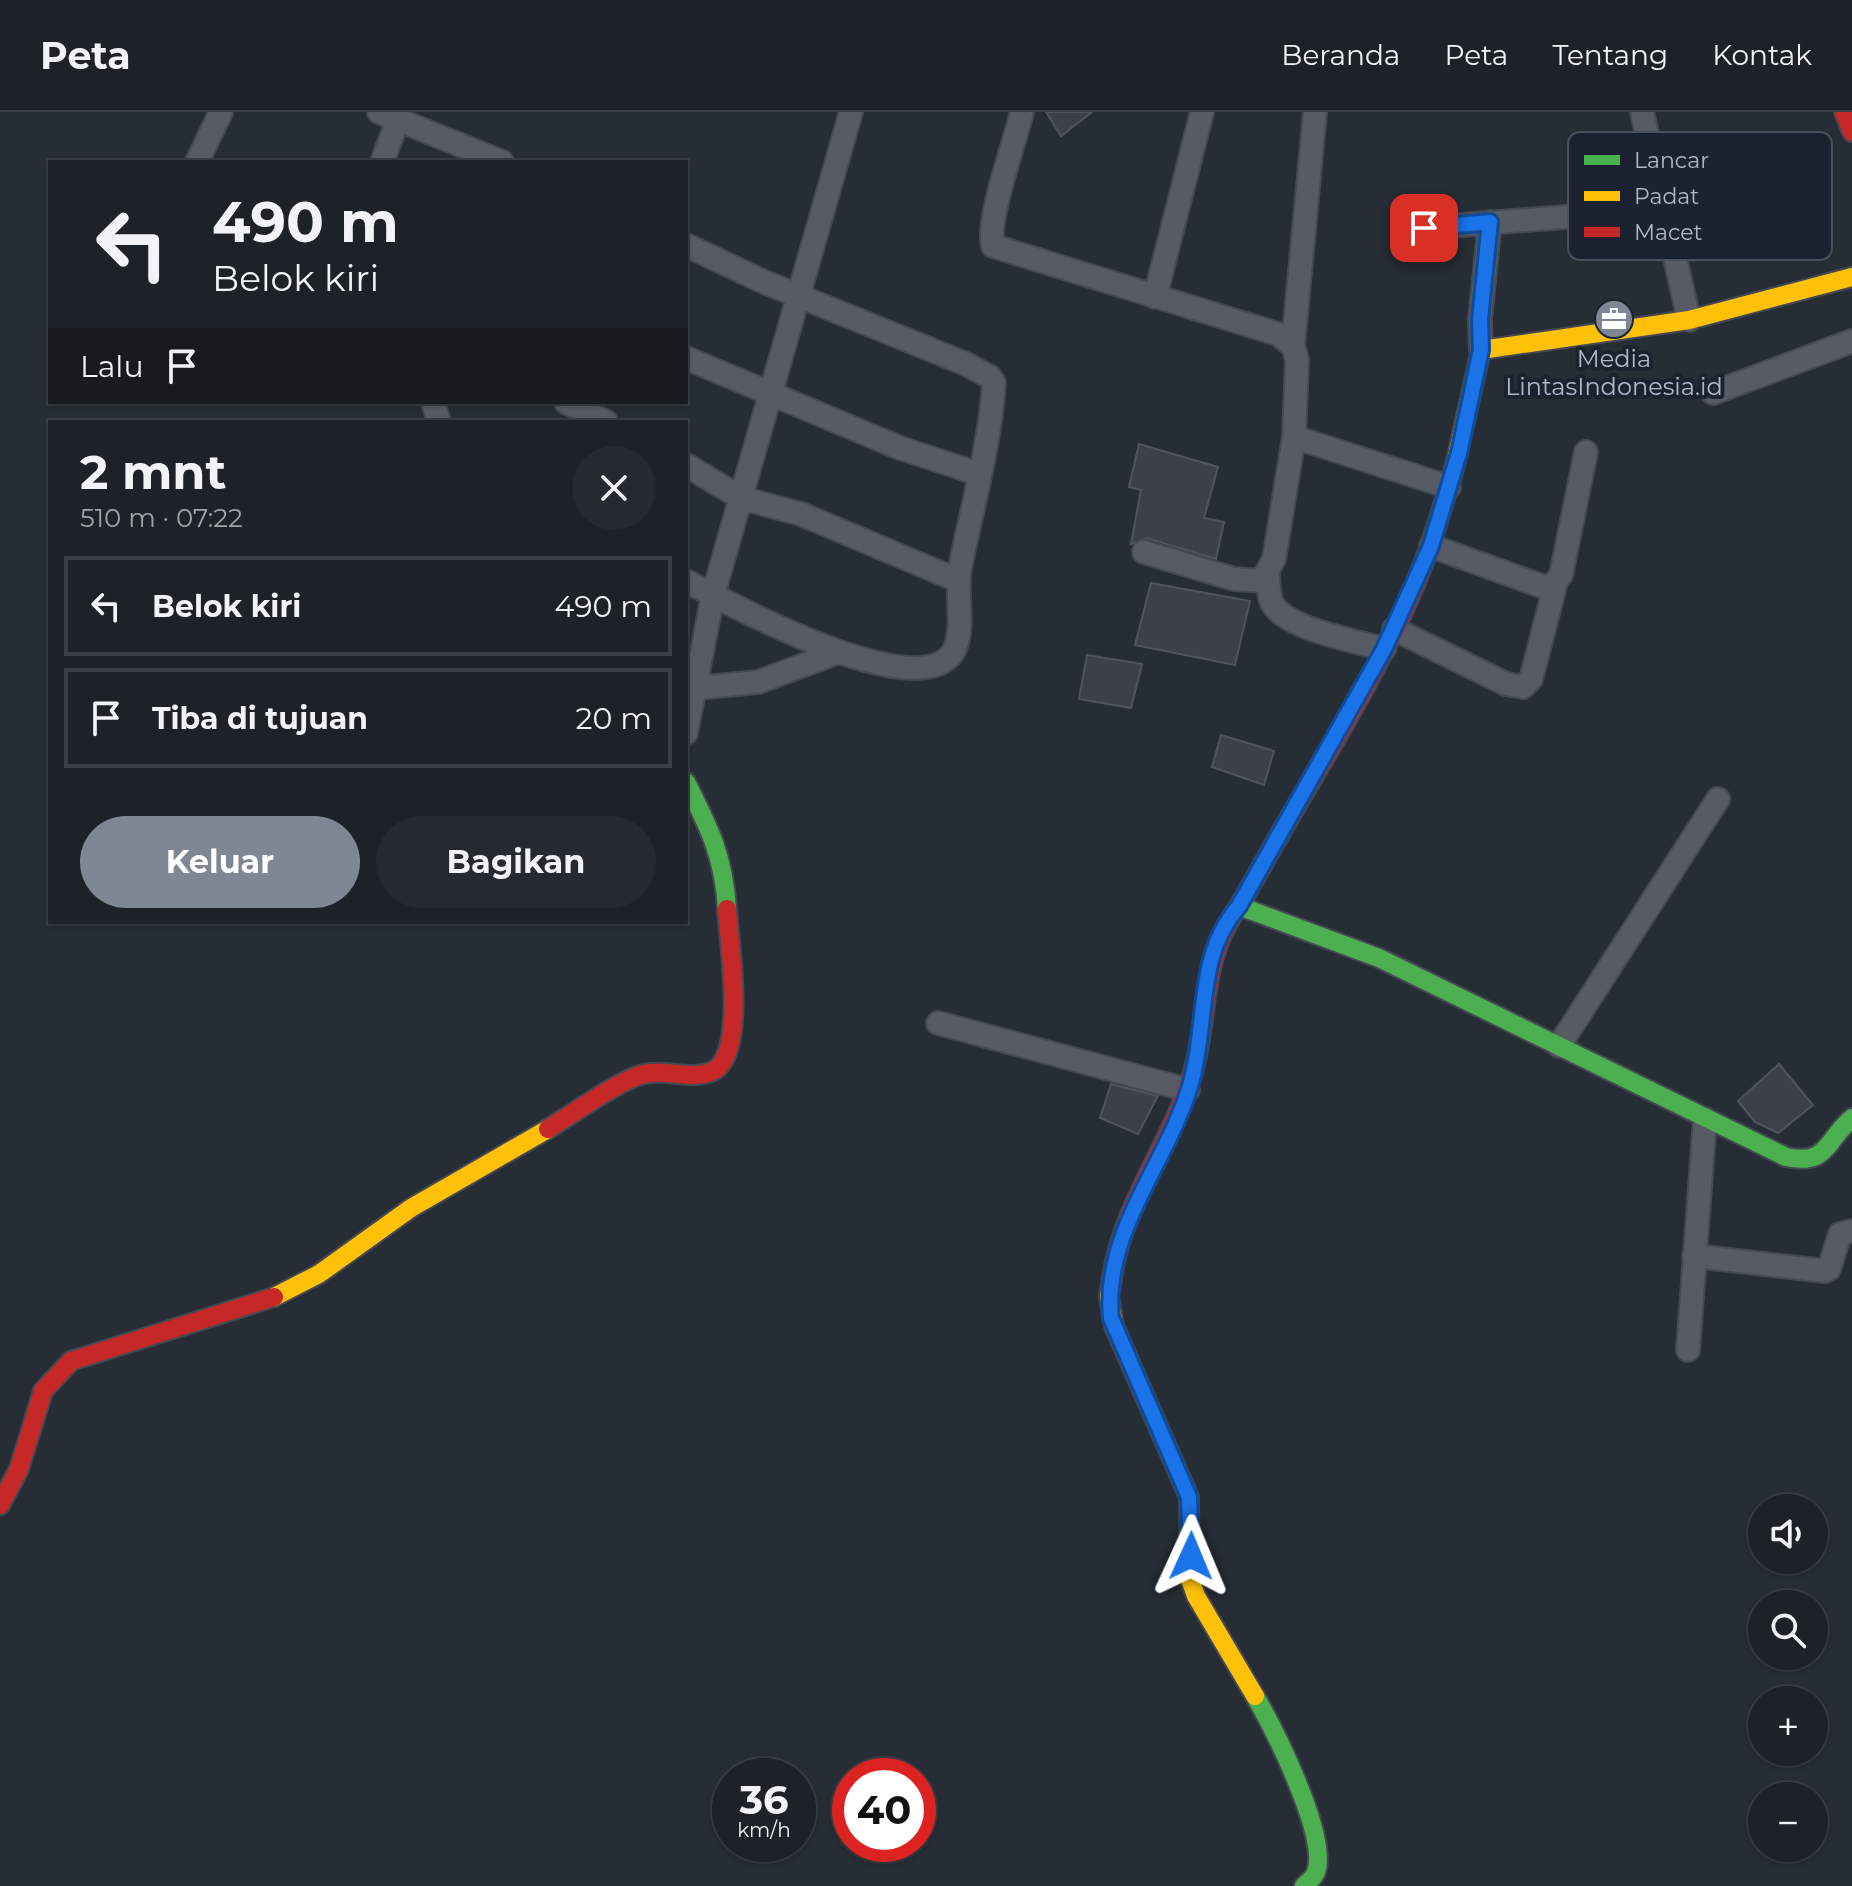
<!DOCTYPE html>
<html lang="id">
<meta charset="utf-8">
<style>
:root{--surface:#1d2228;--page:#252a30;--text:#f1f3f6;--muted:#a0a4a8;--line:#3b3f45;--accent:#808794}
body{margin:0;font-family:Montserrat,sans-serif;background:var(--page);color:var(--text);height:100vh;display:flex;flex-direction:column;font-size:30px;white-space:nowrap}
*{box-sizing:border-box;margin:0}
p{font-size:26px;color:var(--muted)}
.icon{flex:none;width:44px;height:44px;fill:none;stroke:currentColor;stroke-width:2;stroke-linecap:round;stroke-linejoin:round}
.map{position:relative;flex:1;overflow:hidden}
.details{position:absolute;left:48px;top:308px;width:640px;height:504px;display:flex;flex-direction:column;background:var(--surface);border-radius:0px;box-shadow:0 2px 6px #0004,0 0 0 2px var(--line)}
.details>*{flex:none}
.banner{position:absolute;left:48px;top:48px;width:640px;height:244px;border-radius:0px;box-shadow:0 2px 6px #0004,0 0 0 2px var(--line);background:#1d2228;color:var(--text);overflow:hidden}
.buttons{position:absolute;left:1748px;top:1382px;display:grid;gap:16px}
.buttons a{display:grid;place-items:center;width:80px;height:80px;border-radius:50%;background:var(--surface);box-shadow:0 2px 6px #0004,0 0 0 2px var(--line);font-size:40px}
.speed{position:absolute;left:712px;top:1646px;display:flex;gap:16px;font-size:40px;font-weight:700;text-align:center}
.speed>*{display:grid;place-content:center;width:104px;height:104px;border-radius:50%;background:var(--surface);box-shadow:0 2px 6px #0004,0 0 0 2px var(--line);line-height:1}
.speed small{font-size:20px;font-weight:400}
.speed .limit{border:12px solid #d22;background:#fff;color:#111}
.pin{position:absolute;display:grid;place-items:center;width:68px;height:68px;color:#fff;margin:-34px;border-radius:16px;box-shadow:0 4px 12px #0006}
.me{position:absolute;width:88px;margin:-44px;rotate:1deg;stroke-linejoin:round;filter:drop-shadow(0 0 6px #0008)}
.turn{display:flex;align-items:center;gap:28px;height:168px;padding:0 32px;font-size:36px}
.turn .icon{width:104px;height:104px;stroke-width:2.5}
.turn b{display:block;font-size:56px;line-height:68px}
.then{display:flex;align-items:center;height:76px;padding:0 32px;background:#0003;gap:16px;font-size:30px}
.round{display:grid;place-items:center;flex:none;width:84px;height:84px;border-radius:42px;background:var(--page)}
.head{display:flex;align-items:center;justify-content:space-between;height:136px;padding:0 32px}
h1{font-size:48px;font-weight:700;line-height:60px}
.cta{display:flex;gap:16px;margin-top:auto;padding:16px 32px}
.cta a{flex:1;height:92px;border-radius:48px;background:var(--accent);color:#fff;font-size:32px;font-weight:700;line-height:92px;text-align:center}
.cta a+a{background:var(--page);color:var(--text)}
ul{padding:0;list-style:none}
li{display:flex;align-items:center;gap:24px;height:100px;margin:0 16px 12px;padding:0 16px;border:4px solid var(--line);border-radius:0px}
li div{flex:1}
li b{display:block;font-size:30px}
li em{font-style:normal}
header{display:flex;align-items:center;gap:48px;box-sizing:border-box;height:112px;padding:0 40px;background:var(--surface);border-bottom:2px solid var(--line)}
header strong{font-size:38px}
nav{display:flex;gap:44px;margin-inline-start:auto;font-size:28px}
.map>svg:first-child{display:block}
.building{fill:#3c4149;stroke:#4f545d;stroke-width:2}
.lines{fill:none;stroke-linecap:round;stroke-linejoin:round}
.street-casing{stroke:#444952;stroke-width:26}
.fast-casing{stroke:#444952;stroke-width:22}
.slow-casing{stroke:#444952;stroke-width:22}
.jam-casing{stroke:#444952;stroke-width:22}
.street{stroke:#575b63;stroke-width:22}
.fast{stroke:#4caf50;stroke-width:18}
.slow{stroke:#ffc107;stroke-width:18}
.jam{stroke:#c62828;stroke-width:18}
.route-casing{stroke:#114b97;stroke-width:20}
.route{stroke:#1a73e8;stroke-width:14}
.labels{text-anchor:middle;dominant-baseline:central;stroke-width:8;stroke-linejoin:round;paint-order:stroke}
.poi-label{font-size:24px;fill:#b0b8c7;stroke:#1a232f}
.key{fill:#1a232f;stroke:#47505d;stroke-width:2}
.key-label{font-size:22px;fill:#b0b8c7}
</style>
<header>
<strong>Peta</strong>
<nav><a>Beranda</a><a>Peta</a><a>Tentang</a><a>Kontak</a></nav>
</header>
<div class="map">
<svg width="1852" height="1774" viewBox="0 0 1852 1774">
<rect width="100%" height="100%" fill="#272d35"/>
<g class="building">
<path d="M1046 0H1092L1061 24Z"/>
<path d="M1139 332 1218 355 1204 406 1224 410 1216 447 1147 426 1131 432 1141 378 1129 375Z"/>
<path d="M1151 471 1250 489 1235 553 1135 533Z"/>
<path d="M1087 543 1142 552 1131 596 1079 587Z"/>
<path d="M1221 623 1274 639 1264 673 1212 655Z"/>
<path d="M1779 952 1813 993 1778 1021 1755 1010 1738 989Z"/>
<path d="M1111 972 1158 984 1138 1022 1100 1006Z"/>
</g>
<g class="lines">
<g class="street-casing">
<g id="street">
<path d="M379 0 502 50"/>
<path d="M1022 0C1015 30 986 108 993 134L1278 222 1293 234"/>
<path d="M1315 0 1293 234 1297 248 1294 325 1449 375"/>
<path d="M1642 0 1689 208"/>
<path d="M197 50 221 0"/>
<path d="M382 50 398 8"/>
<path d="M1424 116 1590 103H1666"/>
<path d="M686 133 762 169 966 252 990 265 994 271C990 333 972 395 960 456 955 481 966 519 953 540 918 595 730 492 686 469"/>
<path d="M1155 185 1202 0"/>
<path d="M1481 238 1480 207 1490 110"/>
<path d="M686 246 900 336 979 362"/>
<path d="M1713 281 1852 229"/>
<path d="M433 290 439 310"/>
<path d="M566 290 606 310"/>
<path d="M686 353 741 386 801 402 957 468"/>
<path d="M1431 434 1550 477 1561 463 1586 340"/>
<path d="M1144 440 1234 467 1262 469 1274 447 1294 325"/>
<path d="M1268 464C1269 475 1268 486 1274 494 1291 518 1356 529 1384 537"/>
<path d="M1394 517 1506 572 1523 575 1531 567 1555 474"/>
<path d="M696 576 758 570 836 541"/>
<path d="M686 621 713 483 851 0"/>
<path d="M938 911 1188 978"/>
<path d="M1559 934 1718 687"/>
<path d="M1694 1144 1825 1159 1829 1157 1840 1122 1852 1119"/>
<path d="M1688 1238 1705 1007"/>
</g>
</g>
<g class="fast-casing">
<g id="fast">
<path d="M686 670C709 715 724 745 727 797"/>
<path d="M1262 754 1239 794 1379 846 1786 1045C1828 1054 1825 1029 1852 1006"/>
<path d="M1255 1584C1274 1617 1329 1725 1316 1760 1314 1766 1308 1770 1304 1774"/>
</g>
</g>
<g class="slow-casing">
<g id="slow">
<path d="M1455 353 1481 238 1689 208 1852 165"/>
<path d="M1112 1166 1109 1185 1114 1214 1189 1385 1190 1467 1196 1484 1255 1584"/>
<path d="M274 1185 319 1162 411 1096 548 1017"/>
</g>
</g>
<g class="jam-casing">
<g id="jam">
<path d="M1844 0 1852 20"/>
<path d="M1262 754C1313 662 1373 572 1414 475 1431 435 1443 395 1455 353"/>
<path d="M548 1017C571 1003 621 967 644 962 666 957 691 968 711 960 748 946 729 831 727 797"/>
<path d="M1112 1166C1123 1087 1180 1022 1197 944 1208 890 1204 841 1239 794"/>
<path d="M0 1393 19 1357 43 1279 71 1249 274 1185"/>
</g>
</g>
<use href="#street" class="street"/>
<use href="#fast" class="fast"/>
<use href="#slow" class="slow"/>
<use href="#jam" class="jam"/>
</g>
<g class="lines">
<g class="route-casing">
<path id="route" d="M1191 1444 1189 1385 1111 1206C1102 1118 1171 1047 1192 967 1208 907 1196 843 1239 794L1384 537 1431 434 1459 341 1481 238 1480 207 1490 110 1424 116"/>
</g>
<use href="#route" class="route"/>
</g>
<defs>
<g id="office-disc" transform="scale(2)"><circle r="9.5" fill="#808794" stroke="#1a232f"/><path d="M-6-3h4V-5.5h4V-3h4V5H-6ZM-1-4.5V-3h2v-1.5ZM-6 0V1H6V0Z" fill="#fff"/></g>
</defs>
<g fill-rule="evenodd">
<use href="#office-disc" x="1614" y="207"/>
</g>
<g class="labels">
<g class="poi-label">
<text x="1614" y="246">Media<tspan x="1614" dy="28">LintasIndonesia.id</tspan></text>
</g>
</g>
<rect x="1568" y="20" width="264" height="128" rx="12" class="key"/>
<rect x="1584" y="43" width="36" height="10" fill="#4caf50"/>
<rect x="1584" y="79" width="36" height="10" fill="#ffc107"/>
<rect x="1584" y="115" width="36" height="10" fill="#c62828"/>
<g class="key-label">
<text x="1634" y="56">Lancar</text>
<text x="1634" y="92">Padat</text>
<text x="1634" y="128">Macet</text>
</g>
</svg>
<div class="buttons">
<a><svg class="icon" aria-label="sound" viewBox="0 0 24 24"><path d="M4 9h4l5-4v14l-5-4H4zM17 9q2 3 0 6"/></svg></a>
<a><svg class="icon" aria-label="search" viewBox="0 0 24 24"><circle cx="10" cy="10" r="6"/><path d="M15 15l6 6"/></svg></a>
<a>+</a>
<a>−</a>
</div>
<div class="speed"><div>36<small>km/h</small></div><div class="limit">40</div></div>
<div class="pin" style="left:1424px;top:116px;background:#d93025"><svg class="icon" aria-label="arrive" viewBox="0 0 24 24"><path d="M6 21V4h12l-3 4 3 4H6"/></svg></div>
<svg class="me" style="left:1191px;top:1444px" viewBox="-20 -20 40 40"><path d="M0-17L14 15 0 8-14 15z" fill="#1a73e8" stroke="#fff" stroke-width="4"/></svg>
<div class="banner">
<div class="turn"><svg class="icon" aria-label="left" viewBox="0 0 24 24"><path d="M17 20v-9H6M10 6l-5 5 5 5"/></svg><div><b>490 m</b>Belok kiri</div></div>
<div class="then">Lalu<svg class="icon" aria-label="arrive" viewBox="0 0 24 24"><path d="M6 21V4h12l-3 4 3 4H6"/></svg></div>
</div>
<section class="details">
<div class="head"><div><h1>2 mnt</h1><p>510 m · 07:22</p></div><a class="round"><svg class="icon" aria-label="close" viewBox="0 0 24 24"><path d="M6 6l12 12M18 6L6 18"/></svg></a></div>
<ul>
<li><svg class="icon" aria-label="left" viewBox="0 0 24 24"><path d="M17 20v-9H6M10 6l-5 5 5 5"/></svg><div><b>Belok kiri</b></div><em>490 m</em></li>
<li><svg class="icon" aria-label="arrive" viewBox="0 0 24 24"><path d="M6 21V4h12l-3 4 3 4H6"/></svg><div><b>Tiba di tujuan</b></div><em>20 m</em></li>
</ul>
<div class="cta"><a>Keluar</a><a>Bagikan</a></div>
</section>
</div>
